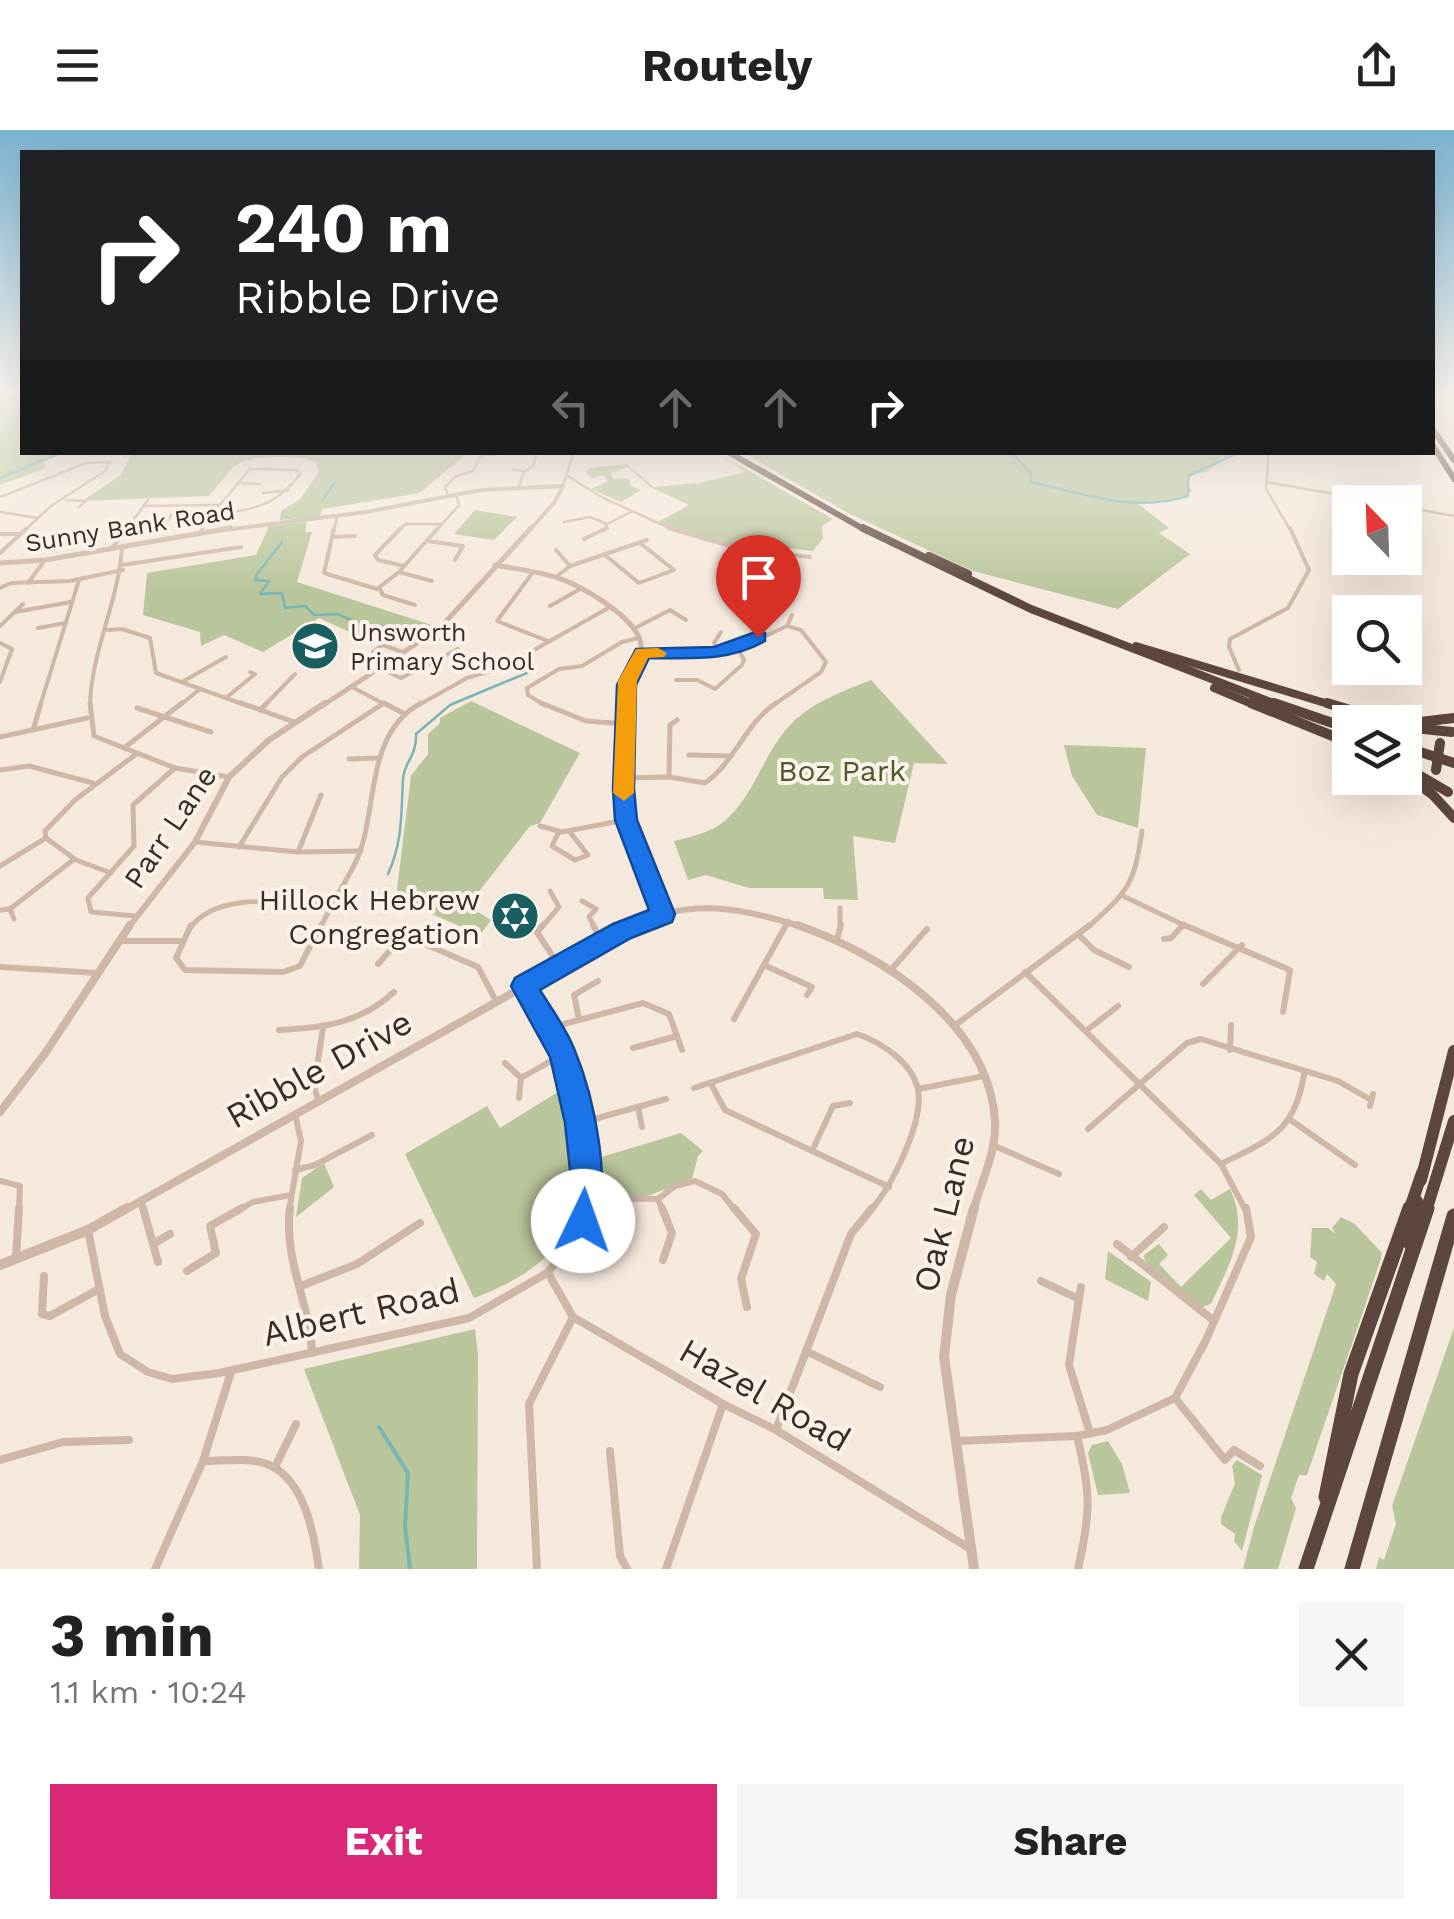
<!DOCTYPE html>
<meta charset="utf-8">
<style>
:root{--surface:#fff;--page:#f6f6f6;--text:#222;--muted:#767676;--accent:#db2777}
body{margin:0;font-family:"Work Sans",sans-serif;background:var(--page);color:var(--text);height:100vh;display:flex;flex-direction:column;font-size:38px;white-space:nowrap}
*{box-sizing:border-box;margin:0}
p{font-size:32px;color:var(--muted)}
.icon{flex:none;width:55px;height:55px;fill:none;stroke:currentColor;stroke-width:2;stroke-linecap:round;stroke-linejoin:round}
.map{position:relative;height:1439px;overflow:hidden}
.sheet{display:flex;flex-direction:column;background:var(--surface);flex:1}
.sheet>*{flex:none}
.guide{position:absolute;left:20px;top:20px;width:1415px;height:305px;border-radius:0px;box-shadow:0 10px 40px #0002;background:#202124;color:#fff;overflow:hidden}
.needle{width:65px;rotate:337deg}
.buttons{position:absolute;left:1332px;top:355px;display:grid;gap:20px}
.buttons a{display:grid;place-items:center;width:90px;height:90px;border-radius:0px;background:var(--surface);box-shadow:0 10px 40px #0002;font-size:50px}
.pin{position:absolute;display:grid;place-items:center;width:85px;height:85px;color:#fff;margin:-102px -42px;border-radius:50% 50% 50% 0;rotate:-45deg;box-shadow:0 0 10px #0007}
.pin .icon{rotate:45deg}
.me{position:absolute;width:110px;margin:-55px;rotate:3deg;stroke-linejoin:round;filter:drop-shadow(0 0 8px #0008)}
.turn{display:flex;align-items:center;gap:35px;height:210px;padding:0 50px;font-size:45px}
.turn .icon{width:130px;height:130px;stroke-width:2.5}
.turn b{display:block;font-size:70px;line-height:85px}
.lanes{display:flex;align-items:center;height:95px;padding:0 50px;background:#0003;justify-content:center;gap:50px;direction:ltr}
.lanes .off{opacity:.35}
.round{display:grid;place-items:center;flex:none;width:105px;height:105px;border-radius:0px;background:var(--page)}
.headline{display:flex;align-items:center;justify-content:space-between;height:170px;padding:0 50px}
h1{font-size:60px;font-weight:700;line-height:75px}
.primary-button{display:flex;gap:20px;margin-top:auto;padding:20px 50px}
.primary-button a{flex:1;height:115px;border-radius:0px;background:var(--accent);color:#fff;font-size:40px;font-weight:700;line-height:115px;text-align:center}
.primary-button a+a{background:var(--page);color:var(--text)}
header{display:flex;justify-content:space-between;align-items:center;height:130px;padding:0 50px;background:var(--surface);font-size:45px;font-weight:700}
.map>svg:first-child{display:block}
.green{fill:#b9c59b}
.lines{fill:none;stroke-linecap:round;stroke-linejoin:round}
.stream-far1{stroke:#78b5b4;stroke-width:2.5}
.stream{stroke:#78b5b4;stroke-width:4}
.minor-far4{stroke:#ceb7a7;stroke-width:2.5}
.minor-far3{stroke:#ceb7a7;stroke-width:4}
.minor-far2{stroke:#ceb7a7;stroke-width:5}
.minor-far1{stroke:#ceb7a7;stroke-width:6}
.minor{stroke:#ceb7a7;stroke-width:8}
.tertiary-far4{stroke:#ceb7a7;stroke-width:4}
.tertiary-far3{stroke:#ceb7a7;stroke-width:5}
.tertiary-far2{stroke:#ceb7a7;stroke-width:6}
.tertiary-far1{stroke:#ceb7a7;stroke-width:8}
.tertiary{stroke:#ceb7a7;stroke-width:10}
.motorway-far4{stroke:#5c463e;stroke-width:6}
.motorway-far3{stroke:#5c463e;stroke-width:8}
.motorway-far2{stroke:#5c463e;stroke-width:10}
.motorway-far1{stroke:#5c463e;stroke-width:12}
.motorway{stroke:#5c463e;stroke-width:15}
.motorway-bridge{stroke:#5c463e;stroke-width:10}
.route{fill:#1a73e8;stroke:#114b97;stroke-width:2.5}
.slow{fill:#f59e0b}
.labels{text-anchor:middle;dominant-baseline:central;stroke-width:8;stroke-linejoin:round;paint-order:stroke}
.far-street-label{font-size:25px;fill:#3a2d28;stroke:#fbf2e9}
.far-poi-label{font-size:25px;fill:#3a2d28;stroke:#fbf2e9;text-anchor:start}
.park-label{font-size:30px;fill:#4b5b29;stroke:#fbf2e9}
.street-label{font-size:30px;fill:#3a2d28;stroke:#fbf2e9}
.poi-label{font-size:30px;fill:#3a2d28;stroke:#fbf2e9;text-anchor:end}
.near-street-label{font-size:35px;fill:#3a2d28;stroke:#fbf2e9}
</style>
<header><svg class="icon" aria-label="menu" viewBox="0 0 24 24"><path d="M4 6h16M4 12h16M4 18h16"/></svg>Routely<svg class="icon" aria-label="share" viewBox="0 0 24 24"><path d="M12 15V3M7 8l5-5 5 5M5 13v7h14v-7"/></svg></header>
<div class="map">
<svg width="1454" height="1439" viewBox="0 0 1454 1439">
<rect width="100%" height="100%" fill="#f5e8dc"/>
<g class="green">
<path d="M11 262H22V322L59 323 42 331 46 338 0 355V269Z"/>
<path d="M132 323H467L420 363 323 379 319 387 280 390 281 381 300 369 319 342 315 331C300 325 248 325 236 335 226 343 218 357 209 366L82 371 121 345Z"/>
<path d="M717 323 833 389 822 396 823 408 813 421 767 416 766 421 703 410 658 392 689 375 650 357 628 337 610 343 614 349 628 348 631 356 641 360 621 372 591 359 608 351 603 345 592 348 586 342 588 338 627 334 654 357 699 353 746 342Z"/>
<path d="M744 323H1237L1221 328 1208 341 1185 347 1192 361 1185 367 1137 373 1169 398 1159 403 1190 424 1118 479 973 441 848 383Z"/>
<path d="M475 380 517 387 494 410 454 404Z"/>
<path d="M307 392 305 402H312L297 452 435 496 411 513 379 500 365 509 319 488 263 522 224 505 201 516 200 502 143 485 147 443 256 425 269 396Z"/>
<path d="M745 423 752 424 785 460 784 475 756 480 735 456 738 454 721 442 746 432 749 428Z"/>
<path d="M871 550 948 634 914 633 895 713 853 706 858 770 824 769 823 758H749L706 745 688 750 674 711C694 706 715 702 730 686 756 661 766 617 795 590 817 570 844 561 871 550Z"/>
<path d="M471 571 580 623 540 693 530 696 477 764 482 768 473 779 491 790 480 805 400 770 397 759 411 646 428 624V604L440 593V588Z"/>
<path d="M1064 615 1146 618 1138 698 1097 685 1072 646Z"/>
<path d="M561 960C578 1067 593 1123 474 1168L405 1024 487 976 500 998Z"/>
<path d="M681 1003 703 1021 698 1026 692 1049 642 1068 598 1062 595 1029Z"/>
<path d="M324 1033 334 1057 296 1087 302 1048Z"/>
<path d="M1201 1059 1211 1070 1230 1059C1250 1101 1229 1135 1211 1174L1202 1177 1145 1131 1144 1125 1159 1114 1168 1125 1159 1134 1181 1157 1231 1108 1194 1065Z"/>
<path d="M1341 1087 1355 1094 1382 1123 1380 1132 1307 1345H1299L1291 1368 1296 1378 1278 1439H1243L1254 1397 1336 1154 1327 1144 1324 1151 1314 1144 1317 1132 1310 1127 1312 1098H1328L1336 1104 1332 1098Z"/>
<path d="M1108 1121 1151 1152 1148 1171 1105 1149Z"/>
<path d="M1454 1198V1439H1376L1379 1427 1384 1430 1396 1394 1392 1376Z"/>
<path d="M475 1199 478 1225 477 1439H359L360 1385 304 1239Z"/>
<path d="M1108 1311 1122 1334 1130 1363 1098 1365 1088 1323 1092 1315Z"/>
<path d="M1237 1330 1262 1345 1242 1421 1234 1411 1235 1404 1221 1394V1388L1235 1353 1232 1336Z"/>
</g>
<g class="lines">
<g class="stream-far1">
<path d="M1011 322 1031 343V352C1084 364 1134 383 1188 366V346L1240 322"/>
<path d="M0 348 63 322"/>
<path d="M322 371 335 352"/>
<path d="M282 412 257 444 255 450 269 451 260 464 282 463 285 478 305 476 314 485 338 484 368 498 394 496"/>
<path d="M435 509 451 511"/>
<path d="M388 744C403 711 401 684 403 649 404 632 417 626 416 604L450 575 529 542"/>
</g>
<path class="stream" d="M379 1297 408 1343 405 1396 410 1439"/>
<g class="minor-far4">
<path d="M1269 322 1266 359 1291 401"/>
<path d="M513 340 525 341"/>
<path d="M568 346 601 367 676 401"/>
<path d="M1266 352 1380 372"/>
<path d="M238 353 260 354"/>
<path d="M519 356 524 342 534 335 536 325 532 322"/>
<path d="M563 356 574 322"/>
<path d="M263 363 289 360"/>
<path d="M448 366 445 357 456 346 473 341 481 325 529 322"/>
<path d="M0 367 86 333 110 332 105 341 51 376 24 401"/>
<path d="M66 370 86 371 79 377"/>
<path d="M143 376 220 375"/>
<path d="M1405 377 1454 386"/>
<path d="M0 382 38 388"/>
<path d="M167 391 178 376"/>
<path d="M564 392 590 387 607 394"/>
<path d="M125 401 148 370"/>
<path d="M202 401 203 395 250 339 297 340 300 344C276 377 252 380 213 384"/>
<path d="M334 401 337 387"/>
<path d="M399 401 405 394H440"/>
<path d="M436 401 459 375 456 364"/>
<path d="M605 401 607 394 631 382"/>
</g>
<g class="minor-far3">
<path d="M334 398 324 443 377 459 399 442 438 398"/>
<path d="M401 398 375 425 378 430 404 436"/>
<path d="M669 398 736 418 810 427"/>
<path d="M201 403 202 398"/>
<path d="M0 404H18"/>
<path d="M332 407 355 406"/>
<path d="M584 409 607 398"/>
<path d="M427 411 463 416 455 430"/>
<path d="M112 418 127 398"/>
<path d="M556 420 570 436"/>
<path d="M0 423 27 398"/>
<path d="M605 425 639 453 674 440 640 413"/>
<path d="M122 435 241 417"/>
<path d="M399 442 432 451"/>
<path d="M533 442 497 491 548 511"/>
<path d="M556 447 570 436 647 410"/>
<path d="M28 453 45 430"/>
<path d="M0 458 11 453 70 451 123 440"/>
<path d="M380 459 383 465 415 475"/>
<path d="M550 476 582 458"/>
<path d="M15 482 71 472"/>
<path d="M0 496 23 474"/>
<path d="M787 496 792 485"/>
<path d="M38 498 66 493"/>
<path d="M635 498 670 480 686 490"/>
<path d="M108 500 122 499 150 508 156 543 248 576"/>
<path d="M0 513 12 519 0 552"/>
<path d="M383 515 402 522"/>
<path d="M373 522 389 510"/>
<path d="M719 522 714 513 721 502"/>
<path d="M642 523H715L738 519 787 496 801 500 826 532 821 542 772 576"/>
<path d="M377 537 401 548 458 519"/>
<path d="M1239 540 1229 517 1230 509 1288 478 1309 440 1290 398"/>
<path d="M676 550H697L715 559 742 535 744 530 738 519"/>
<path d="M182 552 226 527"/>
<path d="M352 557 388 576"/>
<path d="M226 568 255 544 250 542"/>
<path d="M40 576 79 450"/>
<path d="M90 576C91 521 119 471 122 417"/>
<path d="M179 576 200 559"/>
<path d="M264 576 295 544"/>
<path d="M380 576 384 573"/>
<path d="M417 576 467 548 504 537 610 477"/>
<path d="M546 576 528 565 527 558 559 539 582 536 622 512 639 508"/>
</g>
<g class="minor-far2">
<path d="M90 573 94 606 175 638 229 647"/>
<path d="M241 573 294 592"/>
<path d="M384 573 403 583"/>
<path d="M541 573 586 591 626 594"/>
<path d="M137 578 211 602"/>
<path d="M260 580 267 573"/>
<path d="M33 600 41 573"/>
<path d="M0 607 87 588"/>
<path d="M124 618 182 573"/>
<path d="M689 625 729 626"/>
<path d="M349 629 378 628"/>
<path d="M0 640 29 636 93 653"/>
<path d="M669 647 670 595 677 590"/>
<path d="M623 648 669 647 705 653C735 632 745 594 776 573"/>
<path d="M540 696 562 702 625 690"/>
<path d="M559 701 552 716 575 730 588 725 569 701"/>
<path d="M195 712 298 722 361 721"/>
<path d="M239 717 282 647 302 627 384 573"/>
<path d="M298 722 321 665"/>
<path d="M0 736 46 708"/>
<path d="M111 743 76 730 46 708 45 701 75 670 135 625"/>
<path d="M1123 766 1190 798"/>
<path d="M582 771 596 779 589 787 595 798"/>
<path d="M332 775C341 757 355 738 361 719 377 669 368 602 421 573"/>
<path d="M840 778V798"/>
<path d="M10 779 73 730"/>
<path d="M0 780 10 779 14 789"/>
<path d="M136 786 91 782 88 768 134 716 133 675 175 638"/>
<path d="M190 798C218 759 290 774 332 775L320 798"/>
<path d="M541 798 559 777 550 761"/>
<path d="M784 798 788 791"/>
<path d="M1087 798C1128 761 1134 756 1142 701"/>
<path d="M1180 798 1184 794"/>
</g>
<g class="minor-far1">
<path d="M191 795 176 828 185 840 283 842 300 836 321 795"/>
<path d="M543 795 537 802 559 836"/>
<path d="M593 795 602 812"/>
<path d="M1184 795 1290 840 1283 882"/>
<path d="M1079 805 1094 820 1129 837"/>
<path d="M837 809 841 795"/>
<path d="M1164 809 1171 808 1183 795"/>
<path d="M121 811H180"/>
<path d="M378 834 404 805 478 837 496 871"/>
<path d="M764 835 812 857 807 865"/>
<path d="M0 837 98 843"/>
<path d="M890 841 927 799"/>
<path d="M1025 842 1221 1034 1246 1081"/>
<path d="M1203 854 1242 815"/>
<path d="M524 856C537 878 554 901 563 925 576 959 596 1048 584 1081"/>
<path d="M579 889 574 865 598 851"/>
<path d="M734 889 786 795"/>
<path d="M954 896 1090 795"/>
<path d="M549 898 643 873 669 884 682 920"/>
<path d="M279 900C323 898 361 893 394 862"/>
<path d="M1086 901 1118 876"/>
<path d="M633 918 677 906"/>
<path d="M1230 920 1231 895"/>
<path d="M505 933 521 948 519 968"/>
<path d="M521 948 563 924"/>
<path d="M711 954 725 980 889 1057"/>
<path d="M694 958 857 904C881 912 913 933 918 960 924 992 891 1058 870 1081"/>
<path d="M918 959 984 946"/>
<path d="M318 970 314 956 323 898"/>
<path d="M1370 976 1373 964"/>
<path d="M638 977 642 997"/>
<path d="M1292 991 1355 1035"/>
<path d="M580 993 666 969"/>
<path d="M1088 999 1187 913 1201 909 1338 951 1371 970"/>
<path d="M995 1016 1059 1044"/>
<path d="M812 1021 833 976 850 973"/>
<path d="M1221 1034C1269 1010 1294 1003 1304 945"/>
<path d="M295 1040 315 1035 372 1005"/>
<path d="M0 1051 20 1056 19 1081"/>
<path d="M589 1068 658 1069 675 1056 695 1051 722 1064 736 1081"/>
<path d="M658 1069 663 1081"/>
<path d="M141 1070 144 1081"/>
<path d="M237 1081 253 1072 291 1065"/>
<path d="M289 1081 301 1011 295 984"/>
</g>
<g class="minor">
<path d="M143 1078 158 1132"/>
<path d="M290 1078C283 1128 310 1174 312 1223"/>
<path d="M662 1078 672 1103 663 1130"/>
<path d="M734 1078 756 1104 741 1149 747 1177"/>
<path d="M88 1100 105 1186 120 1224 148 1242 172 1249 219 1243 469 1188 547 1143 573 1112 585 1078"/>
<path d="M153 1114 170 1104"/>
<path d="M1117 1114 1213 1190"/>
<path d="M16 1127 19 1078"/>
<path d="M1131 1127 1164 1097"/>
<path d="M187 1141 216 1123 210 1096 242 1078"/>
<path d="M548 1143 573 1187 723 1274 776 1300 969 1418"/>
<path d="M44 1146 42 1184 50 1186 99 1159"/>
<path d="M1041 1151 1079 1169 1069 1235 1090 1303"/>
<path d="M301 1156 357 1134 420 1093"/>
<path d="M1079 1169 1081 1157"/>
<path d="M806 1221 880 1257"/>
<path d="M1175 1268 1225 1330 1234 1320 1260 1336"/>
<path d="M776 1300 851 1104 872 1078"/>
<path d="M1077 1306C1091 1363 1091 1382 1078 1439"/>
<path d="M957 1311 1077 1306 1107 1300 1175 1268 1206 1210 1251 1107 1246 1078"/>
<path d="M610 1321 620 1426 627 1439"/>
<path d="M0 1330 63 1312 129 1310"/>
<path d="M203 1331C224 1331 247 1327 267 1334 305 1349 314 1404 319 1439"/>
<path d="M275 1337 296 1294"/>
<path d="M155 1439 203 1331 231 1242"/>
<path d="M537 1439 529 1274 573 1187"/>
<path d="M666 1439 723 1274"/>
</g>
<g class="tertiary-far4">
<path d="M0 267 8 262"/>
<path d="M217 401 366 382 481 360 563 356 554 373 529 401"/>
</g>
<g class="tertiary-far3">
<path d="M0 433 45 430 231 398"/>
<path d="M495 435C515 439 538 441 558 448 581 455 639 489 641 515 643 532 627 553 626 576"/>
<path d="M322 576 440 498 531 398"/>
</g>
<g class="tertiary-far2">
<path d="M626 573 623 661 626 690 663 784"/>
<path d="M128 798 195 712 229 647 269 610 325 573"/>
<path d="M630 798C687 766 745 778 805 798"/>
</g>
<g class="tertiary-far1">
<path d="M797 795C882 824 989 893 995 991 997 1021 981 1053 973 1081"/>
<path d="M0 982 46 922 130 795"/>
<path d="M123 1081 634 795"/>
</g>
<g class="tertiary">
<path d="M974 1078 951 1165 944 1227 974 1439"/>
<path d="M0 1135 88 1100 127 1078"/>
</g>
<g class="motorway-far4">
<path d="M1432 298 1454 330"/>
<path d="M1432 314 1454 349"/>
<path d="M728 322 867 401"/>
</g>
<g class="motorway-far3">
<path d="M863 398 1031 479 1281 576"/>
<path d="M929 426 968 444"/>
<path d="M1136 516 1335 576"/>
<path d="M1214 558 1257 576"/>
</g>
<g class="motorway-far2">
<path d="M1251 573 1350 613"/>
<path d="M1274 573 1350 599"/>
<path d="M1327 573 1390 592"/>
<path d="M1383 587 1420 592 1454 588"/>
<path d="M1405 597 1452 602"/>
<path d="M1405 617 1454 633"/>
<path d="M1405 637 1448 662"/>
<path d="M1405 644 1433 665 1454 688"/>
</g>
<g class="motorway-far1">
<path d="M1421 1050 1454 921"/>
<path d="M1409 1081 1422 1043"/>
<path d="M1416 1081 1417 1071"/>
<path d="M1426 1081 1454 991"/>
</g>
<g class="motorway">
<path d="M1411 1114 1416 1078"/>
<path d="M1326 1367 1351 1244 1410 1078"/>
<path d="M1306 1439 1427 1078"/>
<path d="M1352 1439 1454 1086"/>
</g>
<path class="motorway-bridge" d="M1436 640 1440 613"/>
</g>
<linearGradient id="sky" x2="0" y2="1"><stop stop-color="#7bb4d3"/><stop offset="0.57" stop-color="#faf5ef"/><stop offset="1" stop-color="#faf5ef" stop-opacity="0"/></linearGradient>
<rect width="1454" height="463" fill="url(#sky)"/>
<path class="route" d="M758 501 765 503V511C728 532 690 528 649 528L636 555 634 659 637 690 675 784 672 792 631 808 540 860C552 880 567 899 575 921 594 967 613 1055 594 1102L583 1107 572 1102 567 1091 573 1068 565 993 550 927 511 856 515 848 613 794 649 780 615 690 613 659 617 555 636 519 714 517Z"/>
<path class="slow" d="M658 518 667 523 664 527 648 528 637 551 634 663 624 671 613 663 618 551 636 519Z"/>
<defs>
<g id="school-disc" transform="scale(2.5)"><circle r="9.5" fill="#195e60" stroke="#fbf2e9"/><path d="M0-5L7-2L0 1L-7-2ZM-4 1L0 2.5L4 1V4Q0 6-4 4Z" fill="#fff"/></g>
<g id="synagogue-disc" transform="scale(2.5)"><circle r="9.5" fill="#195e60" stroke="#fbf2e9"/><path d="M0-6.5L5.6 3.2H-5.6ZM0 6.5L5.6-3.2H-5.6Z" fill="#fff"/></g>
</defs>
<g fill-rule="evenodd">
<use href="#school-disc" x="315" y="516"/>
<use href="#synagogue-disc" x="515" y="786"/>
</g>
<g class="labels">
<g class="far-street-label">
<text transform="translate(130 397) rotate(-9)">Sunny Bank Road</text>
</g>
<g class="far-poi-label">
<text x="350" y="502">Unsworth<tspan x="350" dy="29">Primary School</tspan></text>
</g>
<g class="park-label">
<text x="842" y="640">Boz Park</text>
</g>
<g class="street-label">
<text transform="translate(170 697) rotate(-56)">Parr Lane</text>
</g>
<g class="poi-label">
<text x="480" y="769">Hillock Hebrew<tspan x="480" dy="34">Congregation</tspan></text>
</g>
<g class="near-street-label">
<text transform="translate(319 939) rotate(-29)">Ribble Drive</text>
<text transform="translate(944 1084) rotate(-76)">Oak Lane</text>
<text transform="translate(361 1182) rotate(-13)">Albert Road</text>
<text transform="translate(765 1265) rotate(30)">Hazel Road</text>
</g>
</g>
</svg>
<div class="buttons">
<a><svg class="needle" viewBox="-14 -14 28 28"><path d="M0-13l5 13h-10z" fill="#e53935"/><path d="M0 13l5-13h-10z" fill="#767676"/></svg></a>
<a><svg class="icon" aria-label="search" viewBox="0 0 24 24"><circle cx="10" cy="10" r="6"/><path d="M15 15l6 6"/></svg></a>
<a><svg class="icon" aria-label="layers" viewBox="0 0 24 24"><path d="M12 4l9 5-9 5-9-5zM3 14l9 5 9-5"/></svg></a>
</div>
<div class="pin" style="left:758px;top:507px;background:#d93025"><svg class="icon" aria-label="arrive" viewBox="0 0 24 24"><path d="M6 21V4h12l-3 4 3 4H6"/></svg></div>
<svg class="me" style="left:583px;top:1091px" viewBox="-20 -20 40 40"><circle r="19" fill="#fff"/><path d="M0-13L10 11 0 6-10 11z" fill="#1a73e8"/></svg>
<div class="guide">
<div class="turn"><svg class="icon" aria-label="right" viewBox="0 0 24 24"><path d="M7 20v-9h11M14 6l5 5-5 5"/></svg><div><b>240 m</b>Ribble Drive</div></div>
<div class="lanes"><svg class="icon off" aria-label="left" viewBox="0 0 24 24"><path d="M17 20v-9H6M10 6l-5 5 5 5"/></svg><svg class="icon off" aria-label="ahead" viewBox="0 0 24 24"><path d="M12 20V5M6 11l6-6 6 6"/></svg><svg class="icon off" aria-label="ahead" viewBox="0 0 24 24"><path d="M12 20V5M6 11l6-6 6 6"/></svg><svg class="icon" aria-label="right" viewBox="0 0 24 24"><path d="M7 20v-9h11M14 6l5 5-5 5"/></svg></div>
</div>
</div>
<section class="sheet">
<div class="headline"><div><h1>3 min</h1><p>1.1 km · 10:24</p></div><a class="round"><svg class="icon" aria-label="close" viewBox="0 0 24 24"><path d="M6 6l12 12M18 6L6 18"/></svg></a></div>
<div class="primary-button"><a>Exit</a><a>Share</a></div>
</section>
